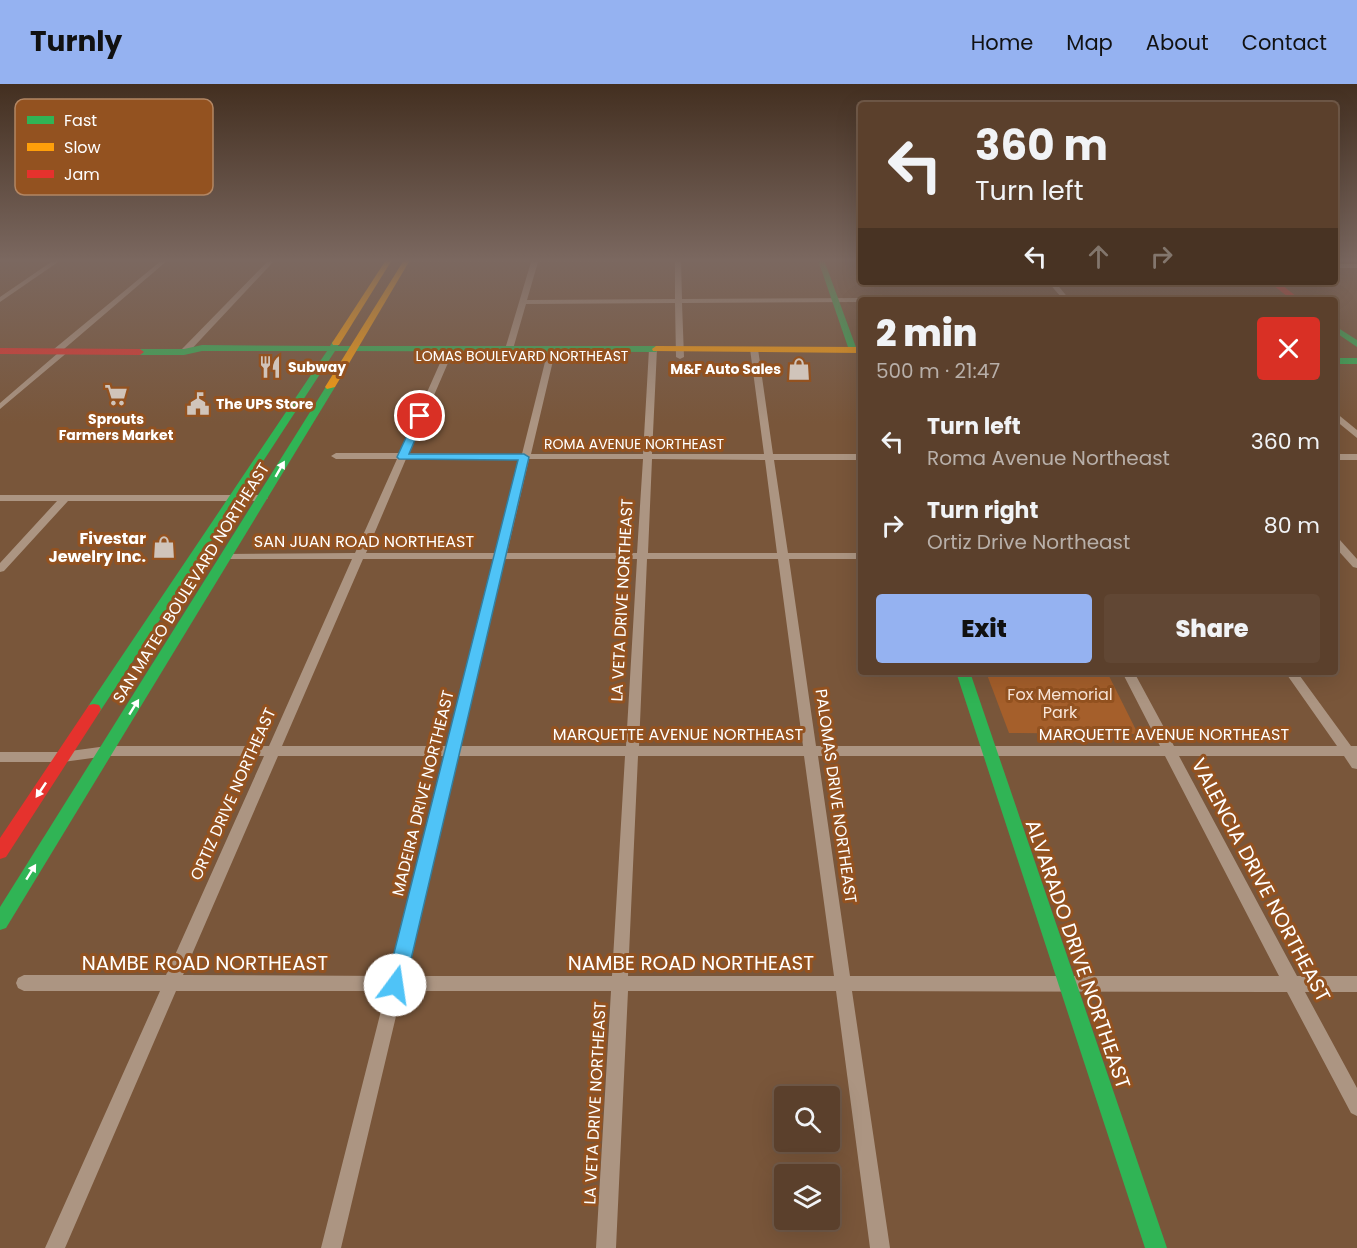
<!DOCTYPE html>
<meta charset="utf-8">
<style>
:root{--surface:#5b402c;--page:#614734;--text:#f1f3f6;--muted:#b8afa9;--line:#705948;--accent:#95b2f1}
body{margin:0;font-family:Poppins,sans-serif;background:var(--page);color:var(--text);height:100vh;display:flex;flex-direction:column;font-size:22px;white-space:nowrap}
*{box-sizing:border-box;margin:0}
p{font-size:20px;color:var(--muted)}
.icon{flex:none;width:33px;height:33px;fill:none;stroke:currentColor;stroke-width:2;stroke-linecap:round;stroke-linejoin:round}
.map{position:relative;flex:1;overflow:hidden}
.drawer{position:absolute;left:858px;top:213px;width:480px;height:378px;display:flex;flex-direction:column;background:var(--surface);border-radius:6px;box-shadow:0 6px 24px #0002,0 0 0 2px var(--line)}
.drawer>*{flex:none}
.top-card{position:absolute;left:858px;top:18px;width:480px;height:183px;border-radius:6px;box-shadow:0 6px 24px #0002,0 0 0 2px var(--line);background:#5b402c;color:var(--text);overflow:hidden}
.controls{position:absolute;left:774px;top:1002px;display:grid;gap:12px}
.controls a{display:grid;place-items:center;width:66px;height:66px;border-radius:6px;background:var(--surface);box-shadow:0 6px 24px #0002,0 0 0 2px var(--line);font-size:30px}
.pin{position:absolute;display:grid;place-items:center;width:51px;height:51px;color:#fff;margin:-26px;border:3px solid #fff;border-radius:50%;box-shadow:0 2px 6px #0007}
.me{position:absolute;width:66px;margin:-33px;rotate:14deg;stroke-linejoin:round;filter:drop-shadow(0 0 4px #0008)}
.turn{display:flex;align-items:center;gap:21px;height:126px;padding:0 18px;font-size:27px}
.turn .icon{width:78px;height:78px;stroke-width:2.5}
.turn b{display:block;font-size:42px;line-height:51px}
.lanes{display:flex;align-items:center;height:57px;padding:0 18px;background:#0003;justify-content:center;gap:30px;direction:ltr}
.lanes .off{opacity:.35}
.round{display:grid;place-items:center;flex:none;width:63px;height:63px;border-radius:6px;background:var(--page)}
.summary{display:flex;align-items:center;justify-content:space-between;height:102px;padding:0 18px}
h1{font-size:36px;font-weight:800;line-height:45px}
.primary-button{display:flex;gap:12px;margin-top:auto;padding:12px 18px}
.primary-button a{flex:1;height:69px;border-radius:6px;background:var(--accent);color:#111;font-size:24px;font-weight:800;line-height:69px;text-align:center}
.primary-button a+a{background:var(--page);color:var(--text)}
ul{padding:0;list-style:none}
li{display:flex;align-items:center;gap:18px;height:84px;padding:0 18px}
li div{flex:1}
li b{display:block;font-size:22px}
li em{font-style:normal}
header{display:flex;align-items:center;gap:36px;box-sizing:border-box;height:84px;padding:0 30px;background:var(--accent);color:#111}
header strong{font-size:28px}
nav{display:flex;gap:33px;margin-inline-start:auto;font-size:21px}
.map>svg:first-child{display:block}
.green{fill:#a55f2b}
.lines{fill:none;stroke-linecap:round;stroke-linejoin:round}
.street{fill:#ac9582;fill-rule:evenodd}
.fast{fill:#30b455;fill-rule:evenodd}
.slow{fill:#ff9f0a;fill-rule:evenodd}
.jam{fill:#e5322d;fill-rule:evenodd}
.oneway{fill:#fff}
.route{fill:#4fc3f7;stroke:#337fa1;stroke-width:1.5}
.labels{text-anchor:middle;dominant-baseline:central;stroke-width:6;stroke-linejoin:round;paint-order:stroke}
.far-street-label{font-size:14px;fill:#fff;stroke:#935220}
.far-poi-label{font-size:14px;font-weight:bold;fill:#fff;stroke:#935220;text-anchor:start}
.poi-label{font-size:16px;font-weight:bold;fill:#fff;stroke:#935220;text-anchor:end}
.street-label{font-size:16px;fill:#fff;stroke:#935220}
.park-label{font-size:16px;fill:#fae6d8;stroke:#935220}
.near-street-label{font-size:20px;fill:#fff;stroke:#935220}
.key{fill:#935220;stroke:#b38663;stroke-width:1.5}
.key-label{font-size:16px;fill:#fff}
</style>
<header>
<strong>Turnly</strong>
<nav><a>Home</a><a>Map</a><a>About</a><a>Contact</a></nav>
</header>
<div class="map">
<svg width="1357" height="1164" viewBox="0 0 1357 1164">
<rect width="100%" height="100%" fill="#79563a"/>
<path class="green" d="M986 588H1107L1138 650 1009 649Z"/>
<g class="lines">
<g class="street">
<path d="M54 176H61L0 218V213Z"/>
<path d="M162 176H168L64 265 69 267 0 325V319L58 269H54V265Z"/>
<path d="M269 176H275L187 270H181V266Z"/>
<path d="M400 176H622L619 178H538L527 216 675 215V176H681L682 215 861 214 864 216H861V218L682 219 684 273 680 275 676 273 675 219 526 220 511 272 507 274 503 272 531 178H403Z"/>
<rect x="1335" y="180" width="22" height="4"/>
<path d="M1048 198H1055L1070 216H879L882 214 1061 213Z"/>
<path d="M549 262 556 264 531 370H643L649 265 653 263 657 265 652 370H764L750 265 754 263 758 265 773 370H861V376H774L788 469H861V475H789L816 662H1160L1122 588H1134L1174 662H1337L1285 588H1297L1351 662H1357V685L1352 684 1344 672H1179L1297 892H1357V908H1305L1357 1004V1032L1351 1029 1287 908 852 907 890 1164H870L836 907H628L616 1164H596L611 907H402L341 1164H321L386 907H176L65 1164H45L160 907H24L18 904 16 899 18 894 24 891H166L264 672H107L63 678H0V668H63L107 662H269L352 475H227L223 474 222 472 223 470 355 469 397 375H336L331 372 336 369H400L444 270 451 272 409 369 522 370ZM406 375H520L496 469H366ZM529 375H643L637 469H507ZM652 375 765 376 777 469H648ZM363 475H495L448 662H282ZM505 475H637L626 662H461ZM647 475H778L803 662H639ZM278 672H445L390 892 183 891ZM458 672H625L612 892H406ZM638 672H804L834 892H628ZM818 672H1165L1279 892H850Z"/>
<path d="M1335 328 1357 346V354L1335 336Z"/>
<rect x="1335" y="370" width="22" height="6"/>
<path d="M0 411H263L268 414 263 417H68L4 487 0 488V479L57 417H0Z"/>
<path d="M1335 454 1339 455 1357 475V484L1353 483 1335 463Z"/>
</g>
<g class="fast">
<path d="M818 176H824L857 266 856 268 849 266Z"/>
<path d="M1335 242 1357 256V263L1335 248Z"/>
<path d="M333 257H339L338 262H656L660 265 656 268 335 267 99 629H89L87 625 89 621 327 267H202L184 271H140L136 268 140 265H184L202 261 330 262Z"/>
<rect x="1335" y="274" width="22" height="6"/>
<path d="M327 301 335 303 6 844 0 846V823Z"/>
<path d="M956 588H970L1167 1164H1145Z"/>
</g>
<g class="slow">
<path d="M386 176H392L339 261H333L332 259Z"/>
<path d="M404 176H410L335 303 327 305 325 303Z"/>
<path d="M656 262 861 263V269L653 267 652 265Z"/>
</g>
<g class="jam">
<path d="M1269 198H1278L1301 216H1292Z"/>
<path d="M0 264 140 265 144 268 140 271 0 270Z"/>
<path d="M94 620 99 621 101 625 99 629 6 773 0 775V754L89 621Z"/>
</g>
</g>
<defs><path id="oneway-solid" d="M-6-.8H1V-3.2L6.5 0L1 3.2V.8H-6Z" transform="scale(1.5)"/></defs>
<g class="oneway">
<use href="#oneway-solid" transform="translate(280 385) rotate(-60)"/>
<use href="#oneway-solid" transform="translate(134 623) rotate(-58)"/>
<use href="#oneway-solid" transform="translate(41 706) rotate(124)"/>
<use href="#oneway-solid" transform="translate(31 788) rotate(-58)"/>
</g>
<linearGradient id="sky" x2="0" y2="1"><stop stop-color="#432f20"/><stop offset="0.52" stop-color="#7b6860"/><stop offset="1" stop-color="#7b6860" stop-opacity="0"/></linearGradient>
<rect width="1357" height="339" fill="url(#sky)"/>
<path class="route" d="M417 330 425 332 409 370H524L529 373 405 901 402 907 395 910 389 907 386 901 518 376 399 375 397 373Z"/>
<defs>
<g id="restaurant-bare" transform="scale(1.8)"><path d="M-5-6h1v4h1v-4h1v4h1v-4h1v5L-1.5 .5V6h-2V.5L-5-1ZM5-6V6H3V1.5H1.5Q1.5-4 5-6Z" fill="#d0c4ba" stroke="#935220" stroke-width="2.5" paint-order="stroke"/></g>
<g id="shop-bare" transform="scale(1.8)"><path d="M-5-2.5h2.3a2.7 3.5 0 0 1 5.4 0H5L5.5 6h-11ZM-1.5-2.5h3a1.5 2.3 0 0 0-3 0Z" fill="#d0c4ba" stroke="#935220" stroke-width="2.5" paint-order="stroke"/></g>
<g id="supermarket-bare" transform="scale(1.8)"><path d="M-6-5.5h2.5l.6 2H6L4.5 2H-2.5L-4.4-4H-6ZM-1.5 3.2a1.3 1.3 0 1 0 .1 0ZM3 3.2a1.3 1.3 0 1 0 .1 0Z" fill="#d0c4ba" stroke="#935220" stroke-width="2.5" paint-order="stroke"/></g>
<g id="civic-bare" transform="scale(1.8)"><path d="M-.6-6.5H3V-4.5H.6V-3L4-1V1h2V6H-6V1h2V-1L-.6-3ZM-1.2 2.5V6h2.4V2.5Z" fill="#d0c4ba" stroke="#935220" stroke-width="2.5" paint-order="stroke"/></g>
</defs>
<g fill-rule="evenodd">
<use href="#restaurant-bare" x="270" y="283"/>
<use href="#shop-bare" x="799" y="285"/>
<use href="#supermarket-bare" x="116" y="311"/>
<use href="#civic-bare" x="198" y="320"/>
<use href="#shop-bare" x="164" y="463"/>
</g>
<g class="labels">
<g class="far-street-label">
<text x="522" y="272">LOMAS BOULEVARD NORTHEAST</text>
<text x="634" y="360">ROMA AVENUE NORTHEAST</text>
</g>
<g class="far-poi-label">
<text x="288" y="283">Subway</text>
<text x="781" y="285" text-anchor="end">M&amp;F Auto Sales</text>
<text x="216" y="320">The UPS Store</text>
<text x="116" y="335" text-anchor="middle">Sprouts<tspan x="116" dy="16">Farmers Market</tspan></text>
</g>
<g class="poi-label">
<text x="146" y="454">Fivestar<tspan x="146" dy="18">Jewelry Inc.</tspan></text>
</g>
<g class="street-label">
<text x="364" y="457">SAN JUAN ROAD NORTHEAST</text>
<text transform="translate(191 499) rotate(-58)">SAN MATEO BOULEVARD NORTHEAST</text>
<text transform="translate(622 516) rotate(-87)">LA VETA DRIVE NORTHEAST</text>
<text x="678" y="650">MARQUETTE AVENUE NORTHEAST</text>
<text x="1164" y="650">MARQUETTE AVENUE NORTHEAST</text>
<text transform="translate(423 709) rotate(-76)">MADEIRA DRIVE NORTHEAST</text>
<text transform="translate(233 710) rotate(-66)">ORTIZ DRIVE NORTHEAST</text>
<text transform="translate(836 712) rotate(82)">PALOMAS DRIVE NORTHEAST</text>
<text transform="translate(595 1019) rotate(-87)">LA VETA DRIVE NORTHEAST</text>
</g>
<g class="park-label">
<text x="1060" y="610">Fox Memorial<tspan x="1060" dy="18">Park</tspan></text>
</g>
<g class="near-street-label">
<text transform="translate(1261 796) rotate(62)">VALENCIA DRIVE NORTHEAST</text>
<text transform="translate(1078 870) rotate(71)">ALVARADO DRIVE NORTHEAST</text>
<text x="205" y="879">NAMBE ROAD NORTHEAST</text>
<text x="691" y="879">NAMBE ROAD NORTHEAST</text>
</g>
</g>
<rect x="15" y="15" width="198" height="96" rx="9" class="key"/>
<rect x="27" y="32" width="27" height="8" fill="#30b455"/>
<rect x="27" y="59" width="27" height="8" fill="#ff9f0a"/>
<rect x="27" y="86" width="27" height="8" fill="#e5322d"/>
<g class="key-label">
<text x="64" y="42">Fast</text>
<text x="64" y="69">Slow</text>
<text x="64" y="96">Jam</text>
</g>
</svg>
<div class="controls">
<a><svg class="icon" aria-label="search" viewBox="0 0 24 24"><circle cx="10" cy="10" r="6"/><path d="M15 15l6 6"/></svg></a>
<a><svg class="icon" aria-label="layers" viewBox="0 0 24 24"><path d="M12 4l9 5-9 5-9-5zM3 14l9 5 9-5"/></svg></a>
</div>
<div class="pin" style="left:420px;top:332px;background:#d93025"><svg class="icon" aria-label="arrive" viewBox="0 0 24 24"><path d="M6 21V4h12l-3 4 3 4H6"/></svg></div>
<svg class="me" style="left:395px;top:901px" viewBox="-20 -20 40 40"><circle r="19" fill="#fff"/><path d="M0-13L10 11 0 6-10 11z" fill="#4fc3f7"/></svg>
<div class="top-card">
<div class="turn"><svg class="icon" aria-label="left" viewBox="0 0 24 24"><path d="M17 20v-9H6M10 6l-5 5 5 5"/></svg><div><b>360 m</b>Turn left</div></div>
<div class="lanes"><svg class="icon" aria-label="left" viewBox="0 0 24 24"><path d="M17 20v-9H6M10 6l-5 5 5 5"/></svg><svg class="icon off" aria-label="ahead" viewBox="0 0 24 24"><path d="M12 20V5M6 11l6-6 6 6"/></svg><svg class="icon off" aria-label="right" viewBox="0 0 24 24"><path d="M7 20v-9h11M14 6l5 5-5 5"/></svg></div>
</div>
<section class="drawer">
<div class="summary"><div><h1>2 min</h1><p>500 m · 21:47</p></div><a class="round" style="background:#d93025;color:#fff"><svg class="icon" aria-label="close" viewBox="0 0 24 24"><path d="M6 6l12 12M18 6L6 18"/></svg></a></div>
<ul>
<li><svg class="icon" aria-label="left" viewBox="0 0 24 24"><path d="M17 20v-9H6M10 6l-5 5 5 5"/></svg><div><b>Turn left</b><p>Roma Avenue Northeast</p></div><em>360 m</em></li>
<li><svg class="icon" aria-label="right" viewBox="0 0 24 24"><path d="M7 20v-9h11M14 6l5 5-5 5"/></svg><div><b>Turn right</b><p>Ortiz Drive Northeast</p></div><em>80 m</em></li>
</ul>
<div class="primary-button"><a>Exit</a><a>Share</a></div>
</section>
</div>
